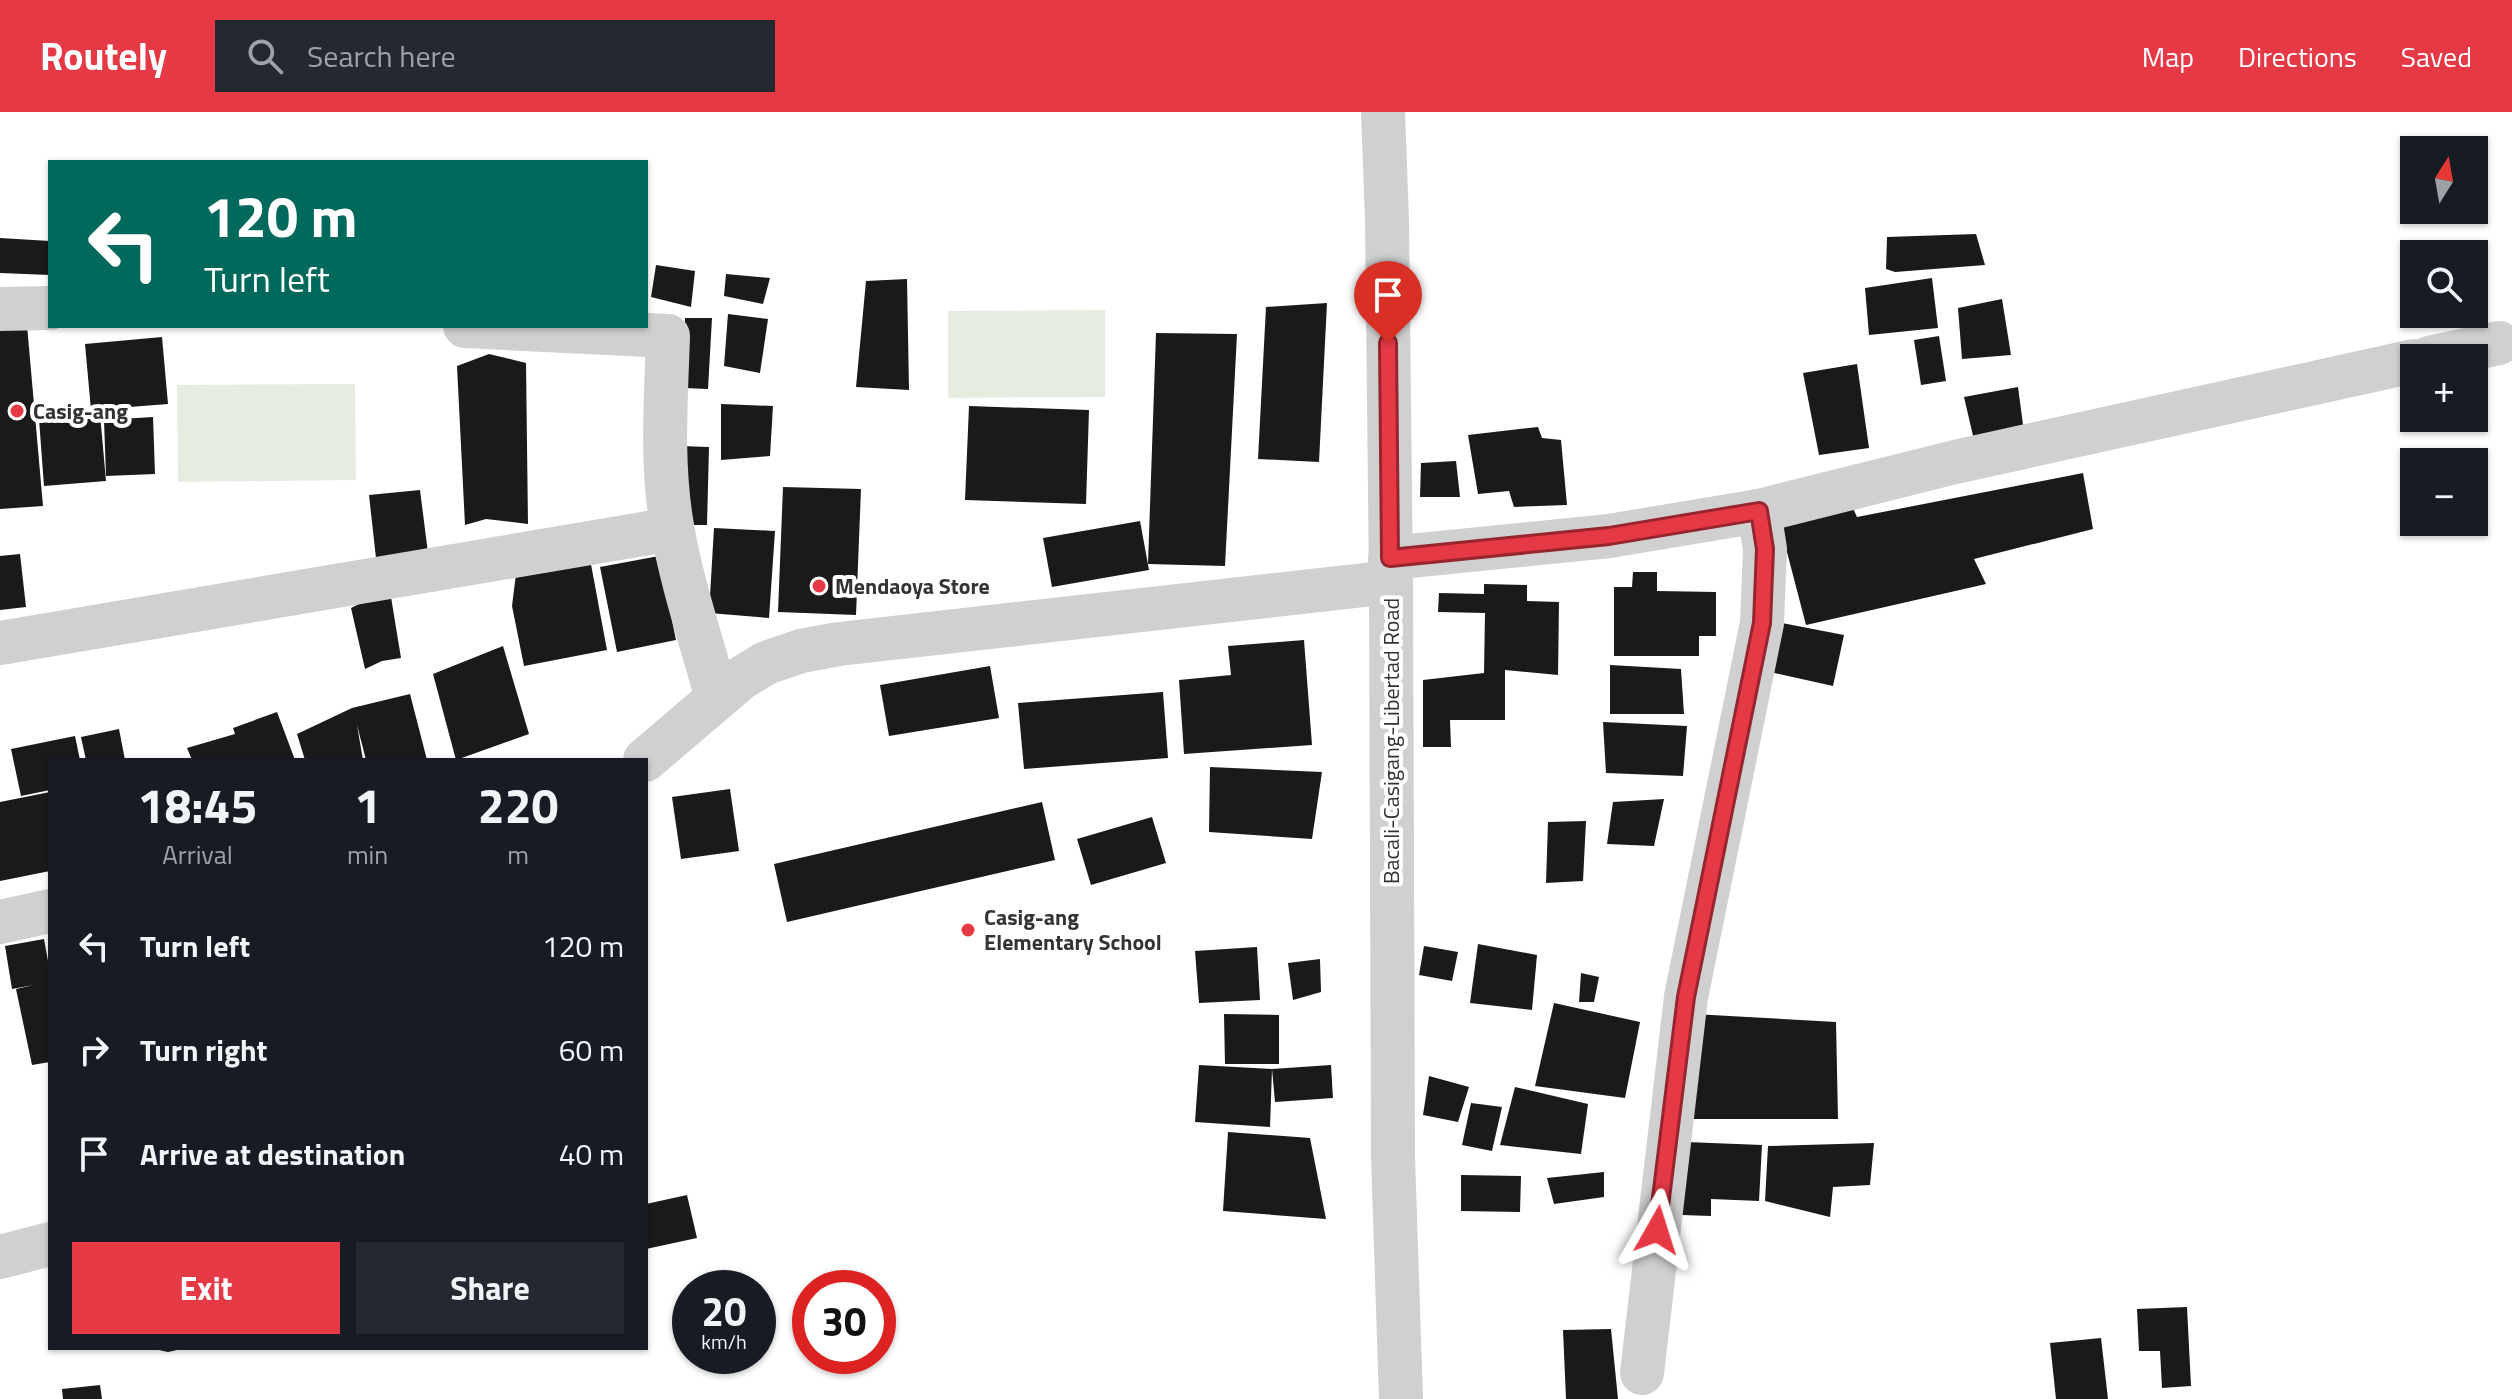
<!DOCTYPE html>
<meta charset="utf-8">
<style>
:root{--surface:#171b24;--page:#242831;--text:#f1f3f6;--muted:#9ea1a6;--accent:#e63946}
body{margin:0;font-family:"Titillium Web",sans-serif;background:var(--page);color:var(--text);height:100vh;display:flex;flex-direction:column;font-size:30px;white-space:nowrap}
*{box-sizing:border-box;margin:0}
p{font-size:26px;color:var(--muted)}
.icon{flex:none;width:44px;height:44px;fill:none;stroke:currentColor;stroke-width:2;stroke-linecap:round;stroke-linejoin:round}
.map{position:relative;flex:1;overflow:hidden}
.sheet{position:absolute;left:48px;top:646px;width:600px;height:592px;display:flex;flex-direction:column;background:var(--surface);border-radius:0px;box-shadow:0 2px 6px #0004}
.sheet>*{flex:none}
.banner{position:absolute;left:48px;top:48px;width:600px;height:168px;border-radius:0px;box-shadow:0 2px 6px #0004;background:#00695c;color:#fff;overflow:hidden}
.needle{width:52px;rotate:11deg}
.buttons{position:absolute;left:2400px;top:24px;display:grid;gap:16px}
.buttons a{display:grid;place-items:center;width:88px;height:88px;border-radius:0px;background:var(--surface);box-shadow:0 2px 6px #0004;font-size:40px}
.speed{position:absolute;left:672px;top:1158px;display:flex;gap:16px;font-size:40px;font-weight:700;text-align:center}
.speed>*{display:grid;place-content:center;width:104px;height:104px;border-radius:50%;background:var(--surface);box-shadow:0 2px 6px #0004;line-height:1}
.speed small{font-size:20px;font-weight:400}
.speed .limit{border:12px solid #d22;background:#fff;color:#111}
.pin{position:absolute;display:grid;place-items:center;width:68px;height:68px;color:#fff;margin:-82px -34px;border-radius:50% 50% 50% 0;rotate:-45deg;box-shadow:0 0 8px #0007}
.pin .icon{rotate:45deg}
.me{position:absolute;width:88px;margin:-44px;rotate:6deg;stroke-linejoin:round;filter:drop-shadow(0 0 6px #0008)}
.turn{display:flex;align-items:center;gap:28px;height:168px;padding:0 24px;font-size:36px}
.turn .icon{width:104px;height:104px;stroke-width:2.5}
.turn b{display:block;font-size:56px;line-height:68px}
.eta{display:flex;justify-content:space-evenly;align-items:center;height:136px;text-align:center}
.eta b{font-size:48px;font-weight:700;line-height:56px}
.cta{display:flex;gap:16px;margin-top:auto;padding:16px 24px}
.cta a{flex:1;height:92px;border-radius:0px;background:var(--accent);color:#fff;font-size:32px;font-weight:700;line-height:92px;text-align:center}
.cta a+a{background:var(--page);color:var(--text)}
ul{padding:0;list-style:none}
li{display:flex;align-items:center;gap:24px;height:104px;padding:0 24px}
li div{flex:1}
li b{display:block;font-size:30px}
li em{font-style:normal}
header{display:flex;align-items:center;gap:48px;box-sizing:border-box;height:112px;padding:0 40px;background:var(--accent);color:#fff}
header strong{font-size:38px}
nav{display:flex;gap:44px;margin-inline-start:auto;font-size:28px}
.search{width:560px;height:72px;background:var(--page);display:flex;align-items:center;gap:20px;box-sizing:border-box;padding:0 28px;border-radius:0px;color:var(--muted);font-size:30px}
.map>svg:first-child{display:block}
.green{fill:#e6ecdf}
.building{fill:#1a1a1a}
.lines{fill:none;stroke-linecap:round;stroke-linejoin:round}
.minor{stroke:#d0d0d0;stroke-width:44}
.tertiary{stroke:#d0d0d0;stroke-width:44}
.route-casing{stroke:#96252e;stroke-width:20}
.route{stroke:#e63946;stroke-width:14}
.poi-dot{fill:#e63946;stroke:#fff;stroke-width:3}
.labels{text-anchor:middle;dominant-baseline:central;stroke-width:8;stroke-linejoin:round;paint-order:stroke}
.poi-label{font-size:22px;font-weight:bold;fill:#333;stroke:#fff;text-anchor:start}
.street-label{font-size:22px;fill:#333;stroke:#fff}
</style>
<header>
<strong>Routely</strong>
<div class="search"><svg class="icon" aria-label="search" viewBox="0 0 24 24"><circle cx="10" cy="10" r="6"/><path d="M15 15l6 6"/></svg>Search here</div>
<nav><a>Map</a><a>Directions</a><a>Saved</a></nav>
</header>
<div class="map">
<svg width="2512" height="1287" viewBox="0 0 2512 1287">
<rect width="100%" height="100%" fill="#fff"/>
<g class="green">
<path d="M1105 198V285L948 286V199Z"/>
<path d="M355 272 356 368 178 370 177 273Z"/>
</g>
<g class="building">
<path d="M1976 122 1985 153 1895 160 1886 157 1887 125Z"/>
<path d="M0 126 50 129V163L0 161Z"/>
<path d="M656 153 695 159 691 195 651 185Z"/>
<path d="M726 162 770 166 763 192 724 184Z"/>
<path d="M1932 166 1938 216 1869 223 1865 176Z"/>
<path d="M907 167 909 278 856 275 866 169Z"/>
<path d="M2002 187 2011 243 1962 247 1958 196Z"/>
<path d="M1327 191 1319 350 1258 347 1266 195Z"/>
<path d="M26 202 43 394 0 397V204Z"/>
<path d="M728 202 768 207 760 261 724 254Z"/>
<path d="M685 206H712L708 277 684 276Z"/>
<path d="M1156 221 1237 222 1225 454 1148 452Z"/>
<path d="M1939 224 1946 269 1921 273 1914 228Z"/>
<path d="M162 225 168 292 91 298 85 232Z"/>
<path d="M489 242 526 251 528 412 486 407 465 413 457 254Z"/>
<path d="M1857 252 1869 336 1819 343 1803 261Z"/>
<path d="M2018 275 2024 320 1974 328 1964 285Z"/>
<path d="M721 292 773 294 770 344 721 348Z"/>
<path d="M969 294 1089 298 1086 392 965 388Z"/>
<path d="M100 302 106 369 44 374 39 307Z"/>
<path d="M153 305 155 362 106 364 104 308Z"/>
<path d="M1538 315 1542 326 1561 328 1567 393 1514 395 1509 379 1478 382 1468 323Z"/>
<path d="M680 334 709 335 707 413H679Z"/>
<path d="M1456 349 1460 385H1420L1421 351Z"/>
<path d="M2083 361 2093 417 1974 447 1986 472 1806 513 1781 417 1813 393 1851 392 1857 405Z"/>
<path d="M783 375 861 377 856 503 778 500Z"/>
<path d="M420 378 428 441 376 446 369 383Z"/>
<path d="M1140 409 1149 458 1052 475 1043 426Z"/>
<path d="M714 416 775 419 769 506 709 501Z"/>
<path d="M20 442 26 495 0 498V444Z"/>
<path d="M659 444 676 528 617 540 600 455Z"/>
<path d="M590 447 607 538 524 554 512 494 516 462Z"/>
<path d="M1633 460H1657V479L1716 480V524H1699V544H1614V475H1632Z"/>
<path d="M1484 472 1527 473V489L1559 490 1558 563 1505 558V608H1450L1451 635H1423V568L1484 561 1485 501 1438 500 1439 481 1484 482Z"/>
<path d="M391 485 401 546 382 549 365 557 351 496 367 488Z"/>
<path d="M1772 509 1844 523 1833 574 1761 558Z"/>
<path d="M1304 528 1312 633 1184 642 1179 568 1231 563 1228 534Z"/>
<path d="M503 534 529 622 456 648 433 562Z"/>
<path d="M1610 553 1681 557 1684 602H1610Z"/>
<path d="M990 554 999 606 889 624 880 573Z"/>
<path d="M1163 580 1168 646 1024 657 1018 591Z"/>
<path d="M410 582 427 648H366L357 613 363 648H305L297 622 352 596Z"/>
<path d="M277 600 295 648H192L187 636 235 622 233 616Z"/>
<path d="M1603 610 1687 614 1683 664 1606 661Z"/>
<path d="M119 617 125 648H86L81 625Z"/>
<path d="M75 624 80 648H50V678L21 684 11 637Z"/>
<path d="M1210 655 1322 660 1312 727 1209 720Z"/>
<path d="M730 677 739 739 681 747 672 685Z"/>
<path d="M50 680V759L0 769V690Z"/>
<path d="M1664 687 1654 734 1607 732 1613 690Z"/>
<path d="M1042 690 1055 748 787 810 774 752Z"/>
<path d="M1152 705 1166 751 1091 773 1077 727Z"/>
<path d="M1586 709 1583 769 1546 771 1548 710Z"/>
<path d="M44 827 50 860V950L32 953 16 877 34 873 12 877 5 834Z"/>
<path d="M1478 832 1537 843 1532 898 1470 891Z"/>
<path d="M1424 834 1458 840 1452 869 1419 863Z"/>
<path d="M1257 835 1260 888 1199 891 1195 839Z"/>
<path d="M1320 847 1321 880 1293 888 1288 851Z"/>
<path d="M1581 861 1599 865 1594 890H1579Z"/>
<path d="M1554 891 1640 910 1625 986 1535 974Z"/>
<path d="M1224 902 1279 903V952H1225Z"/>
<path d="M1694 902 1836 910 1838 1007H1687Z"/>
<path d="M1199 953 1272 957 1270 1015 1195 1010Z"/>
<path d="M1331 953 1333 986 1275 990 1272 957Z"/>
<path d="M1429 964 1469 975 1458 1010 1423 1003Z"/>
<path d="M1515 975 1588 992 1581 1042 1500 1033Z"/>
<path d="M1471 991 1502 995 1492 1039 1462 1033Z"/>
<path d="M1228 1020 1310 1026 1326 1107 1223 1099Z"/>
<path d="M1686 1030 1762 1033 1759 1089 1711 1087V1104L1682 1103Z"/>
<path d="M1874 1031 1870 1073 1833 1075 1830 1105 1765 1089 1768 1034Z"/>
<path d="M1604 1060V1085L1554 1092 1547 1066Z"/>
<path d="M1461 1063 1521 1064 1520 1100 1461 1099Z"/>
<path d="M687 1083 697 1126 646 1137V1092Z"/>
<path d="M2187 1195 2191 1274 2162 1276 2160 1239H2139L2137 1197Z"/>
<path d="M1611 1217 1618 1287H1566L1563 1218Z"/>
<path d="M2101 1226 2108 1287H2056L2050 1231Z"/>
<path d="M150 1236H181V1237L168 1240Z"/>
<path d="M100 1273 102 1287H63L62 1277Z"/>
</g>
<g class="lines">
<g class="minor">
<path d="M1383 0 1387 108 1391 470"/>
<path d="M0 197 50 196"/>
<path d="M465 214 668 224C666 287 661 351 672 414 681 469 702 531 717 586"/>
<path d="M2429 246 2499 231"/>
<path d="M1390 446 1609 424 1759 399 1955 350 2414 249"/>
<path d="M0 531 672 417"/>
<path d="M0 1145 50 1132"/>
<path d="M1642 1261 1686 885 1762 511 1765 437 1759 399"/>
</g>
<g class="tertiary">
<path d="M645 648 740 567 766 551 801 539 839 532 1391 470 1393 1045 1401 1287"/>
<path d="M0 810 50 799"/>
</g>
</g>
<g class="lines">
<g class="route-casing">
<path id="route" d="M1388 231 1390 446 1609 424 1759 399 1765 437 1762 511 1686 885 1657 1118"/>
</g>
<use href="#route" class="route"/>
</g>
<g class="poi-dot">
<circle cx="17" cy="299" r="8"/>
<circle cx="819" cy="474" r="8"/>
<circle cx="968" cy="818" r="8"/>
</g>
<g class="labels">
<g class="poi-label">
<text x="33" y="299">Casig-ang</text>
<text x="835" y="474">Mendaoya Store</text>
<text x="984" y="805">Casig-ang<tspan x="984" dy="25">Elementary School</tspan></text>
</g>
<g class="street-label">
<text transform="translate(1391 629) rotate(-90)">Bacali-Casigang-Libertad Road</text>
</g>
</g>
</svg>
<div class="buttons">
<a><svg class="needle" viewBox="-14 -14 28 28"><path d="M0-13l5 13h-10z" fill="#e53935"/><path d="M0 13l5-13h-10z" fill="#9ea1a6"/></svg></a>
<a><svg class="icon" aria-label="search" viewBox="0 0 24 24"><circle cx="10" cy="10" r="6"/><path d="M15 15l6 6"/></svg></a>
<a>+</a>
<a>−</a>
</div>
<div class="speed"><div>20<small>km/h</small></div><div class="limit">30</div></div>
<div class="pin" style="left:1388px;top:231px;background:#d93025"><svg class="icon" aria-label="arrive" viewBox="0 0 24 24"><path d="M6 21V4h12l-3 4 3 4H6"/></svg></div>
<svg class="me" style="left:1657px;top:1118px" viewBox="-20 -20 40 40"><path d="M0-17L14 15 0 8-14 15z" fill="#e63946" stroke="#fff" stroke-width="4"/></svg>
<div class="banner">
<div class="turn"><svg class="icon" aria-label="left" viewBox="0 0 24 24"><path d="M17 20v-9H6M10 6l-5 5 5 5"/></svg><div><b>120 m</b>Turn left</div></div>
</div>
<section class="sheet">
<div class="eta">
<div><b>18:45</b><p>Arrival</p></div>
<div><b>1</b><p>min</p></div>
<div><b>220</b><p>m</p></div>
</div>
<ul>
<li><svg class="icon" aria-label="left" viewBox="0 0 24 24"><path d="M17 20v-9H6M10 6l-5 5 5 5"/></svg><div><b>Turn left</b></div><em>120 m</em></li>
<li><svg class="icon" aria-label="right" viewBox="0 0 24 24"><path d="M7 20v-9h11M14 6l5 5-5 5"/></svg><div><b>Turn right</b></div><em>60 m</em></li>
<li><svg class="icon" aria-label="arrive" viewBox="0 0 24 24"><path d="M6 21V4h12l-3 4 3 4H6"/></svg><div><b>Arrive at destination</b></div><em>40 m</em></li>
</ul>
<div class="cta"><a>Exit</a><a>Share</a></div>
</section>
</div>
